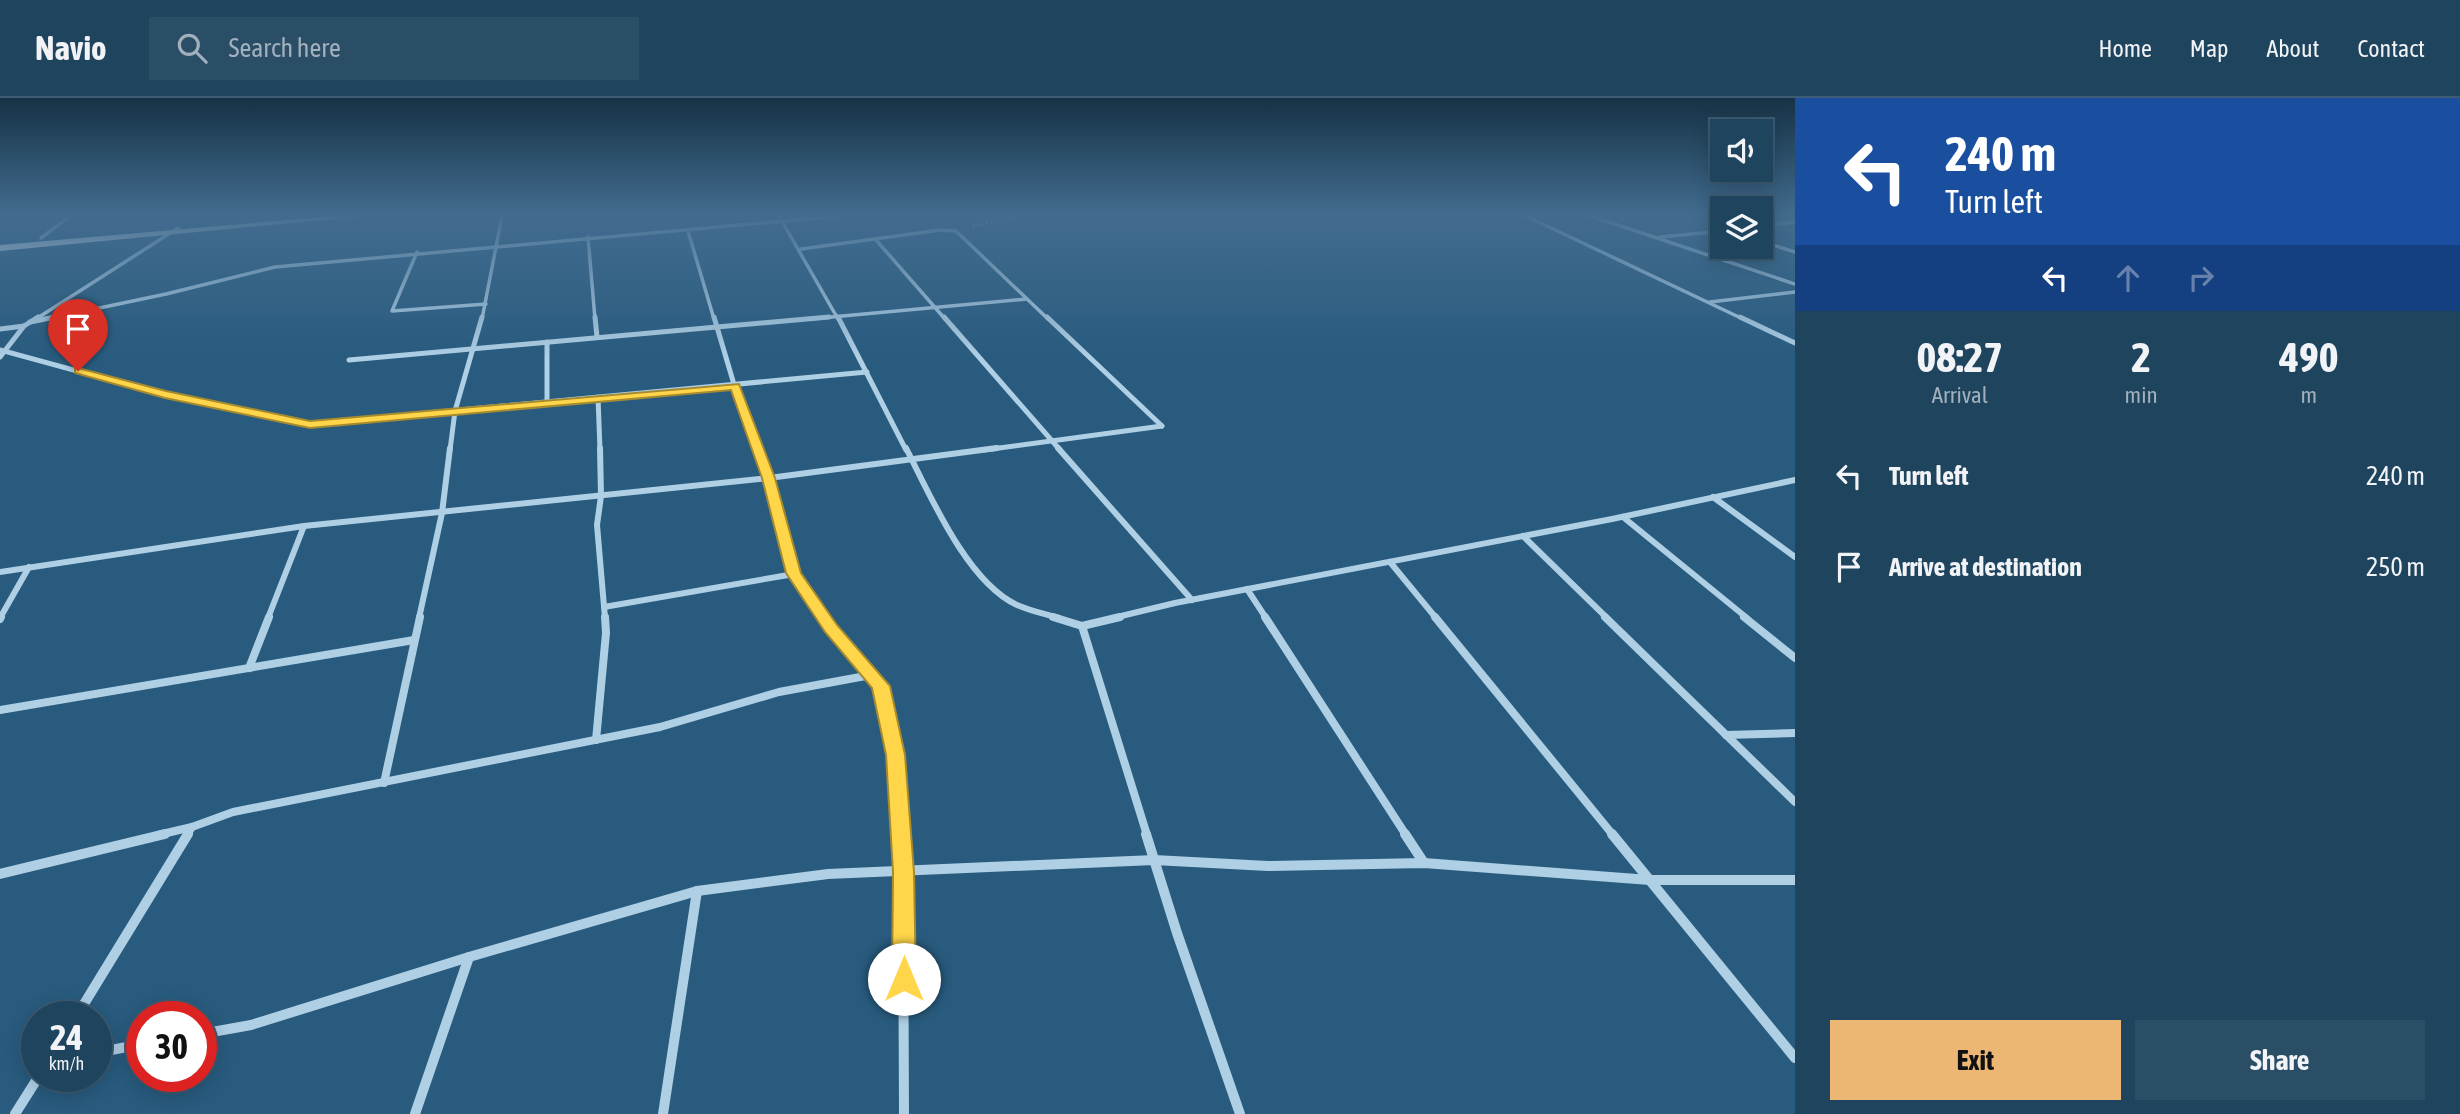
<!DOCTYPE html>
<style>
:root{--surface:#1e445e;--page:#2b4e67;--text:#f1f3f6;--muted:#a1b0bc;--line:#3c5c73;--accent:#ecb775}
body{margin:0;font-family:"Asap Condensed",sans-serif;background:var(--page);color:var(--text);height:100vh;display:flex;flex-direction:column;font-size:26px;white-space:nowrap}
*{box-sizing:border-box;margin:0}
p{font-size:23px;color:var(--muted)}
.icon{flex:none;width:38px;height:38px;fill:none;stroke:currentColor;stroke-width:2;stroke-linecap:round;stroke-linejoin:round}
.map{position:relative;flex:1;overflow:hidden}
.drawer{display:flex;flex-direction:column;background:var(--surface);width:665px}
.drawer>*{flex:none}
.hud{background:#1a4fa0;color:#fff;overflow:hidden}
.controls{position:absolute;left:1710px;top:21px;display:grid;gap:14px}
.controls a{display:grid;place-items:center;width:63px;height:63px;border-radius:0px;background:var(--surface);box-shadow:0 4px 18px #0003,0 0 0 2px var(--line);font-size:35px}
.speed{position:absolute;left:21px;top:903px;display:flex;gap:14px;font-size:35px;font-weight:700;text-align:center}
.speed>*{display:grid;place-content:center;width:91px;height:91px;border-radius:50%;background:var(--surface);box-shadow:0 4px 18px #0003,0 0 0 2px var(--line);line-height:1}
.speed small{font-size:18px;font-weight:400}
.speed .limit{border:10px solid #d22;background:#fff;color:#111}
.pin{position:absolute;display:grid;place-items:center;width:60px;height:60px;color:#fff;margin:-72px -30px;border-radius:50% 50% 50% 0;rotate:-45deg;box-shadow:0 0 7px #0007}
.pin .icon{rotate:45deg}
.me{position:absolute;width:77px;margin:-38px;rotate:0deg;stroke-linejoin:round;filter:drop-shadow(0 0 5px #0008)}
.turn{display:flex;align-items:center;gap:24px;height:147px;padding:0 35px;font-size:32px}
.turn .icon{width:91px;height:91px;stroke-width:2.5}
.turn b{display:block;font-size:49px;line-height:60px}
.lanes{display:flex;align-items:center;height:66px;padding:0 35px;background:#0003;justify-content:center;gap:35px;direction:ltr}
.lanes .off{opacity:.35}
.eta{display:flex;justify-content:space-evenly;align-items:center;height:119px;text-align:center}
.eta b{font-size:42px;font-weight:700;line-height:49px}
.action{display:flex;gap:14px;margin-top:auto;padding:14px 35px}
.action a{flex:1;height:80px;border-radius:0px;background:var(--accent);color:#111;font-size:28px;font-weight:700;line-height:80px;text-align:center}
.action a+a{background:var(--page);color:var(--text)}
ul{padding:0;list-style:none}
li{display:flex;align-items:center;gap:21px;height:91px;padding:0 35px}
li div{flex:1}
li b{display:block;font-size:26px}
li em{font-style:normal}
header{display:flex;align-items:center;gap:42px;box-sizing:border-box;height:98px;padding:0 35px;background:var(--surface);border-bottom:2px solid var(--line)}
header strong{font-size:33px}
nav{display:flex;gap:38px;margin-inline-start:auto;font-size:24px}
.search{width:490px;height:63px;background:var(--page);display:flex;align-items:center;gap:18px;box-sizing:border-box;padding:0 24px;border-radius:0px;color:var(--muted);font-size:26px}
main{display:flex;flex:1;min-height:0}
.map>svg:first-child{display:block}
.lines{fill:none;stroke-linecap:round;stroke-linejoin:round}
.path{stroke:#afcfe5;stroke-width:2.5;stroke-dasharray:2 2.5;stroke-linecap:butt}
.street-far4{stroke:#afcfe5;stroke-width:3.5}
.street-far3{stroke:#afcfe5;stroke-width:5}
.street-far2{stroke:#afcfe5;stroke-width:6}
.street-far1{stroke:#afcfe5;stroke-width:8}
.street{stroke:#afcfe5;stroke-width:10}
.primary{fill:#eef6fd;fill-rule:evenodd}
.route{fill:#ffd54a;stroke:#a68a30;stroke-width:2}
</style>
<header>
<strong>Navio</strong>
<div class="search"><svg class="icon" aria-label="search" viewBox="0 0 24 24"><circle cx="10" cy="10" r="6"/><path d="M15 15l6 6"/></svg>Search here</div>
<nav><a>Home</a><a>Map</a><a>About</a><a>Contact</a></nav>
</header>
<main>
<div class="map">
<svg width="1795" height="1016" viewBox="0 0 1795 1016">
<rect width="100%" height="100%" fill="#285b7e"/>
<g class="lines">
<path class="path" d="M973 128 1017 118"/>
<g class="street-far4">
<path d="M779 118 838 221"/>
<path d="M1526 118 1743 221"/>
<path d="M1591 118 1795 186"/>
<path d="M1760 120 1777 124"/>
<path d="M1760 128 1795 124"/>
<path d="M688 133 714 221"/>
<path d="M588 139 595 221"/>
<path d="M1660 139 1722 133"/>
<path d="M41 140 70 118"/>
<path d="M877 143 945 221"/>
<path d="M1760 143 1795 154"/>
<path d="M801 151 940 132 956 133 1048 221"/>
<path d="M417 154 392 213 486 206"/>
<path d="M1710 204 1795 194"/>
<path d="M36 221 178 130"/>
<path d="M47 221 166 196 275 169 840 118"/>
<path d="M482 221 502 118"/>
<path d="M810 221 1027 201"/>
</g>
<g class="street-far3">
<path d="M595 219 597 239"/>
<path d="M714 219 733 283 758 352"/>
<path d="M838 219 906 352"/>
<path d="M944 219 1060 352"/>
<path d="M1047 219 1162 328"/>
<path d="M1740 219 1795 245"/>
<path d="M30 224 55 219"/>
<path d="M0 231 24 228"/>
<path d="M547 244V303"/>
<path d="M0 252 165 297 310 326 867 274"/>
<path d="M0 259 24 228 38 219"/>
<path d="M349 262 829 219"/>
<path d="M598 299 600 352"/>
<path d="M450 352 455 313 482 219"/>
<path d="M984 352 1162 328"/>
</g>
<g class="street-far2">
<path d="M600 350 601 398 597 427 605 520"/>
<path d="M758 350 769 380 794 476 824 520"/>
<path d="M906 350C930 397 967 484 1017 507 1030 513 1045 516 1059 520"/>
<path d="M1058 350 1192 502"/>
<path d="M1713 399 1795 459"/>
<path d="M1623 419 1747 520"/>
<path d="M1523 438 1607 520"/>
<path d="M1390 464 1436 520"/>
<path d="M0 474 304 428 769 380 997 350"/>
<path d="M1247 491 1266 520"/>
<path d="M604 509 794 476"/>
<path d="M0 520 29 469"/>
<path d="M268 520 304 428"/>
<path d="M419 520 442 415 450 350"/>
<path d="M1113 520 1175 505 1612 421 1795 382"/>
</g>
<g class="street-far1">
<path d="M823 519 881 588 895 657 900 737"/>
<path d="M1053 519 1082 528 1120 519"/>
<path d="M1265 519 1406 737"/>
<path d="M1435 519 1613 737"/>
<path d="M1605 519 1795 704"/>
<path d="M1744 519 1795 560"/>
<path d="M0 521 1 519"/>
<path d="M1082 528 1147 737"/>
<path d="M249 570 269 519"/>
<path d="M0 612 414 542"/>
<path d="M1726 637 1795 635"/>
<path d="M596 642 606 535 605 519"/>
<path d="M384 685 420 519"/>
<path d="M158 737 192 729 233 714 660 629 779 594 871 577"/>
<path d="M187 737 192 729"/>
</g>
<g class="street">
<path d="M900 736 903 774 904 1016"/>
<path d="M1146 736 1177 835 1240 1016"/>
<path d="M1405 736 1424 765"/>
<path d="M1612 736 1795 960"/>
<path d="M0 776 165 736"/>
<path d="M76 919 188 736"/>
<path d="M201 936 251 927 469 859 697 793 828 776 1154 762 1268 768 1424 765 1650 782H1795"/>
<path d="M96 955 142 946"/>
<path d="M15 1016 39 978"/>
<path d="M415 1016 469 859"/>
<path d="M663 1016 697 793"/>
</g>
<path class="primary" d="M332 118H363L0 153V147Z"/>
</g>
<linearGradient id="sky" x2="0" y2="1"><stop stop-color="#163245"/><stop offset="0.45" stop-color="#426c8f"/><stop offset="1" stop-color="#426c8f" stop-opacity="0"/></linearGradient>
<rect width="1795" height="260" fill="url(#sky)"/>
<path class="route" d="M78 270 166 293 310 323 739 286 775 380 801 475 837 527 890 588 905 657 914 774 916 881 912 889 904 892 895 889 892 881 893 774 886 657 872 590 825 534 786 475 762 380 731 292 310 330 165 300 75 275V271Z"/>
</svg>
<div class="controls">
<a><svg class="icon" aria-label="sound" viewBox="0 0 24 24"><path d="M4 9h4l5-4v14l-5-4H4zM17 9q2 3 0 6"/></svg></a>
<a><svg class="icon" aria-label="layers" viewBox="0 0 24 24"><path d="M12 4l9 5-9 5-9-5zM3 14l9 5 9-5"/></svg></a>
</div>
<div class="speed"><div>24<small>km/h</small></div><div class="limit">30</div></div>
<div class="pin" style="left:78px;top:273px;background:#d93025"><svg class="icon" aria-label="arrive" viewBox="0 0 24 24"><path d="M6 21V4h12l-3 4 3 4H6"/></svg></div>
<svg class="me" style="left:904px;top:881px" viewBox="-20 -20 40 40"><circle r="19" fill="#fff"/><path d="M0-13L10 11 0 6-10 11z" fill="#ffd54a"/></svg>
</div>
<section class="drawer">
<div class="hud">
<div class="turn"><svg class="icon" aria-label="left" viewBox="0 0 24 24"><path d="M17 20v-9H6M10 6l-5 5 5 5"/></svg><div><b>240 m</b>Turn left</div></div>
<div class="lanes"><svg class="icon" aria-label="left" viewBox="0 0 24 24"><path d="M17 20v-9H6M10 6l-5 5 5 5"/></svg><svg class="icon off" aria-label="ahead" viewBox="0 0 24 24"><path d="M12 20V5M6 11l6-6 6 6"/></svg><svg class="icon off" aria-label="right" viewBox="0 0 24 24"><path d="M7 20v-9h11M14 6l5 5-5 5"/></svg></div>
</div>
<div class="eta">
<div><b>08:27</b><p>Arrival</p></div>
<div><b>2</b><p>min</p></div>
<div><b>490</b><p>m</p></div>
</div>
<ul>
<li><svg class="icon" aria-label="left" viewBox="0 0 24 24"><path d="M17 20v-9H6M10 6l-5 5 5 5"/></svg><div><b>Turn left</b></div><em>240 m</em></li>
<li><svg class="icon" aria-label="arrive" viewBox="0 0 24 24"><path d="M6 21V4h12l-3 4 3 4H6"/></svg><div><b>Arrive at destination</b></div><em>250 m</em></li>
</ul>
<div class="action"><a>Exit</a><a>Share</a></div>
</section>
</main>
